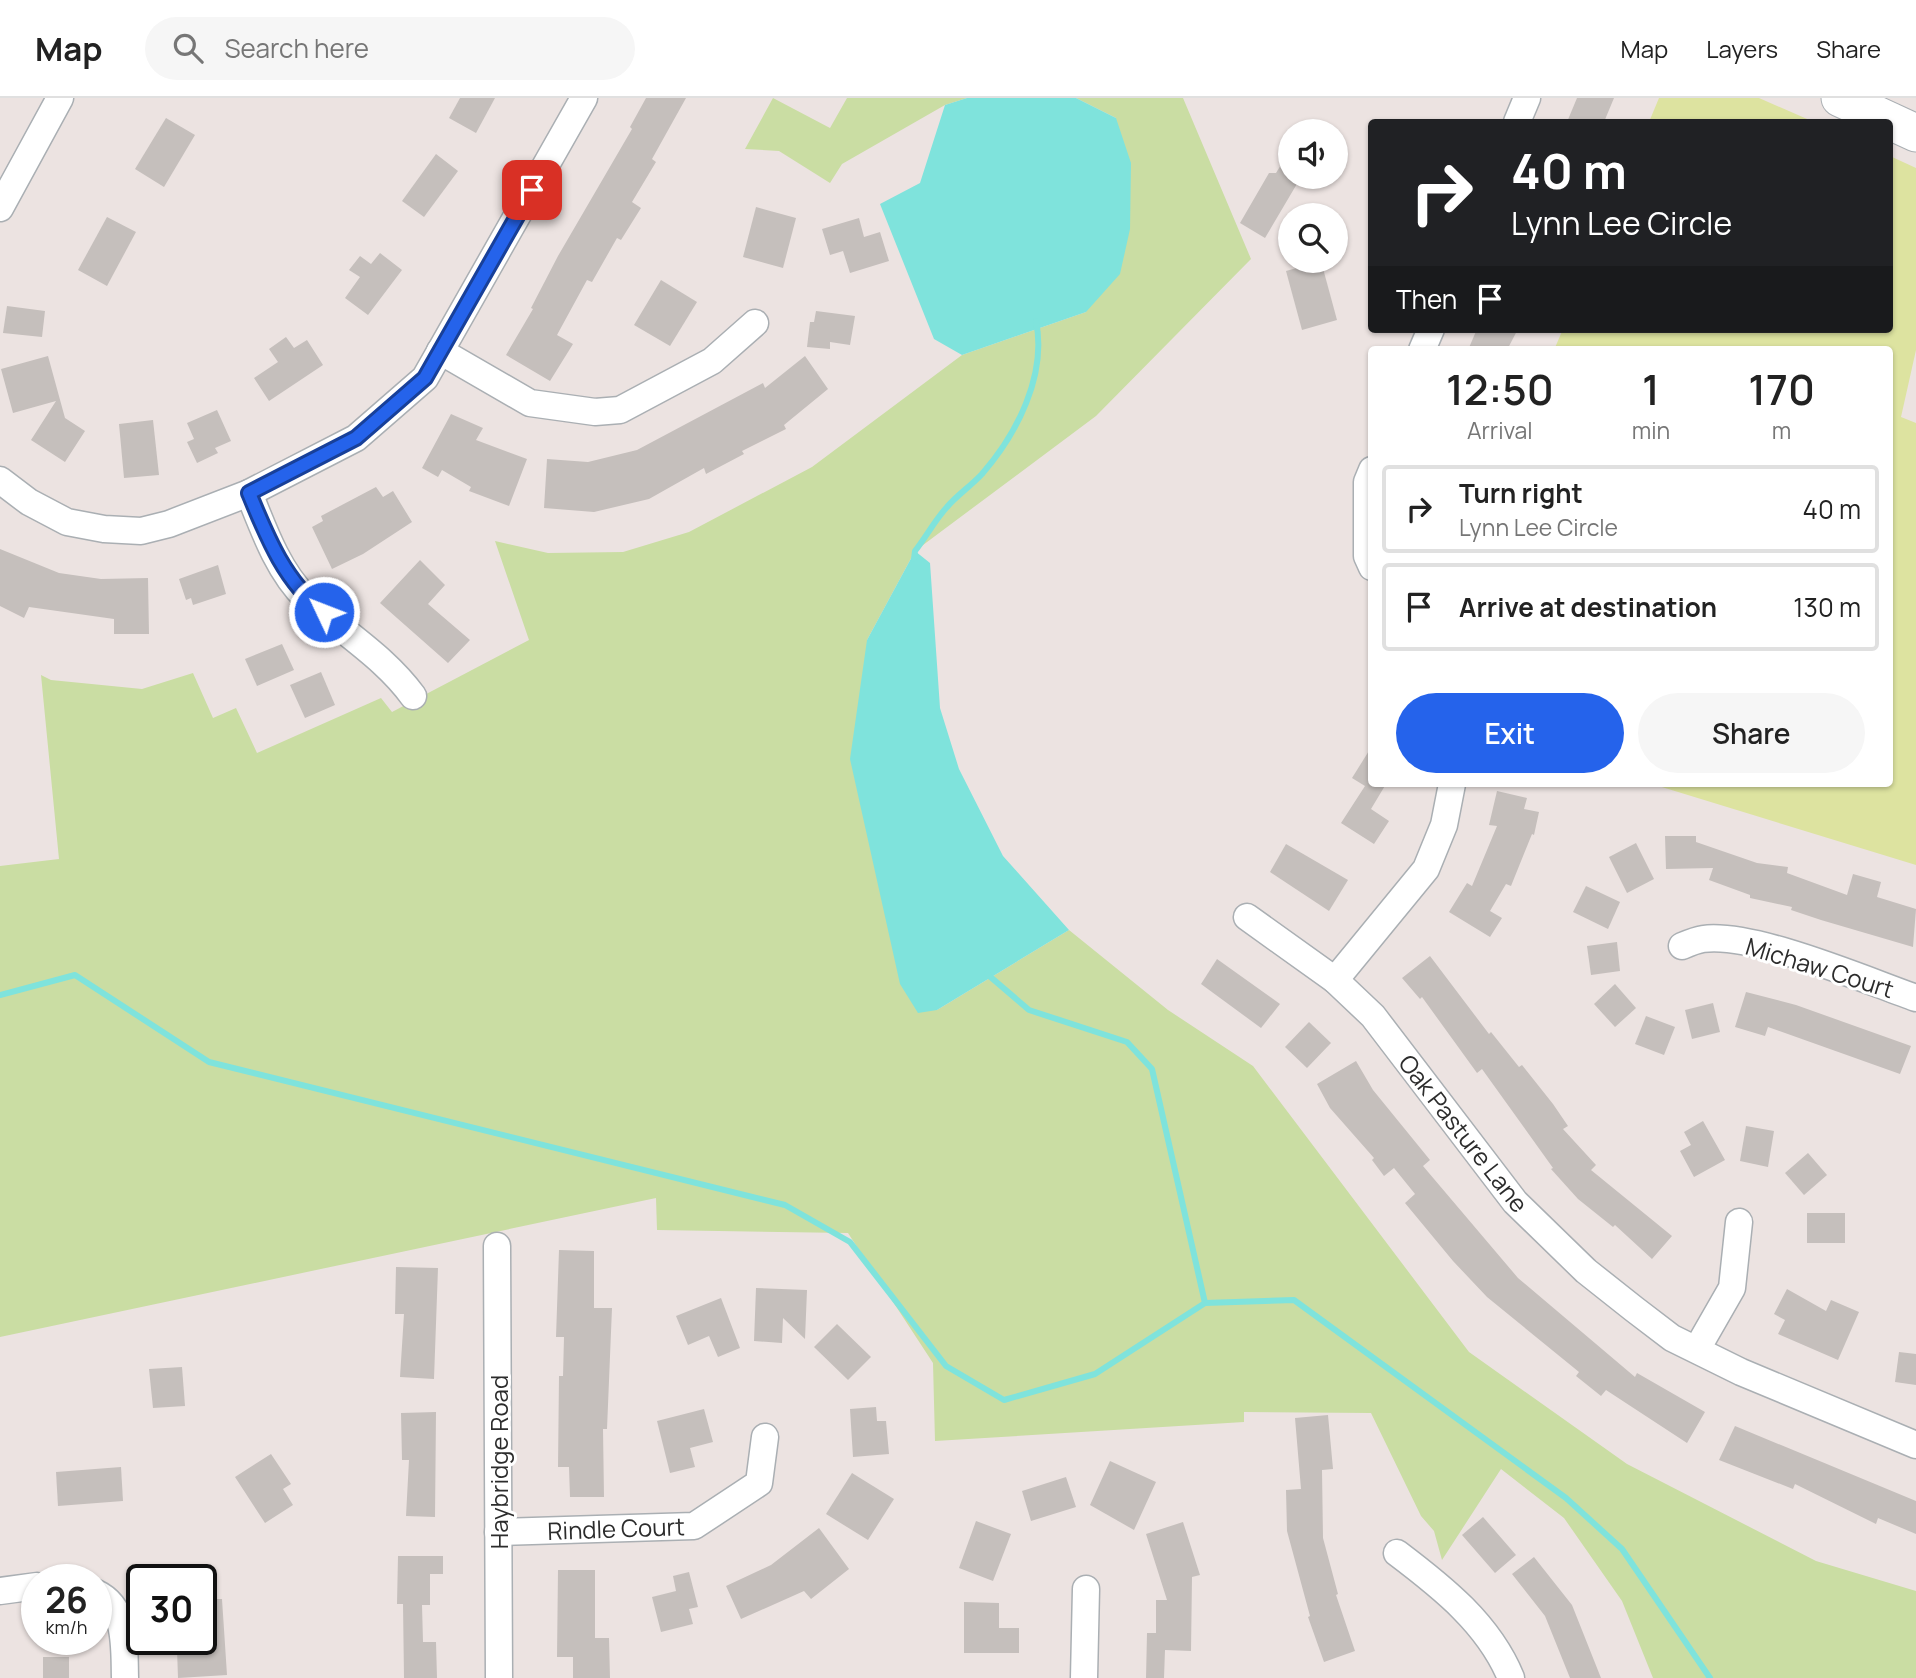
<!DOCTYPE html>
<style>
:root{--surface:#fff;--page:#f6f6f6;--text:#222;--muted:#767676;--line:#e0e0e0;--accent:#2563eb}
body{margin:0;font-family:Manrope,sans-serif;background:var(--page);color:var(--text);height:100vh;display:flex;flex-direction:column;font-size:26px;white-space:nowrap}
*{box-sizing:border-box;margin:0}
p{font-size:23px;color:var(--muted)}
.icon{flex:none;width:38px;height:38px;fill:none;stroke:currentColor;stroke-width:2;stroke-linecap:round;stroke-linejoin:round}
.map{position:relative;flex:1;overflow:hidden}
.side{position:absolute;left:1368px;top:248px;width:525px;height:441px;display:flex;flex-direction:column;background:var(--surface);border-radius:7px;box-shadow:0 2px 5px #0004}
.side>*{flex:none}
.top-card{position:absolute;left:1368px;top:21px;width:525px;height:214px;border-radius:7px;box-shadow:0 2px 5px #0004;background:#202124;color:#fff;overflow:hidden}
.fabs{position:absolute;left:1278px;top:21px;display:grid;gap:14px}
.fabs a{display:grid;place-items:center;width:70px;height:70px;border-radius:50%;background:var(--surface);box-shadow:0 2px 5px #0004;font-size:35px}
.speed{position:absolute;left:21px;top:1466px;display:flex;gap:14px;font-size:35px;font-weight:700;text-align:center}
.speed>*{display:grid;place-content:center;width:91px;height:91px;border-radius:50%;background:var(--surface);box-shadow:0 2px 5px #0004;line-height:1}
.speed small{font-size:18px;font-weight:400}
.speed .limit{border:4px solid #111;border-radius:10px;background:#fff;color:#111}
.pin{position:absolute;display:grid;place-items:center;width:60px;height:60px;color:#fff;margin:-30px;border-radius:14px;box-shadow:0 4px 10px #0006}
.me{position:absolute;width:77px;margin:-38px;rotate:313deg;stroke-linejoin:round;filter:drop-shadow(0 0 5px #0008)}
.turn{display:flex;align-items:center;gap:24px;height:147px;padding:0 28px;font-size:32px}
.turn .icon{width:91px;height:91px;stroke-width:2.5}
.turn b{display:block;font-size:49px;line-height:60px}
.then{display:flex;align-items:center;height:66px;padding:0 28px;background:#0003;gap:14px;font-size:26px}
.eta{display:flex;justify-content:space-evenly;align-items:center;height:119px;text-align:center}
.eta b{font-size:42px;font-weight:600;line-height:49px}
.primary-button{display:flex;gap:14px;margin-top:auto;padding:14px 28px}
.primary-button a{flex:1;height:80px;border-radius:42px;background:var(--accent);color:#fff;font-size:28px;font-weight:600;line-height:80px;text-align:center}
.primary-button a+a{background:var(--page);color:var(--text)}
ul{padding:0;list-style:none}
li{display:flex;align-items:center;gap:21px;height:88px;margin:0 14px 10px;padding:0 14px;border:4px solid var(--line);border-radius:7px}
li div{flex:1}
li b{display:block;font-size:26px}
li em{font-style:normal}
header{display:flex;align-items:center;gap:42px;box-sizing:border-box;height:98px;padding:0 35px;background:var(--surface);border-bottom:2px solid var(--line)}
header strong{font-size:33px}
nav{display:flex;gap:38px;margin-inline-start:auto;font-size:24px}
.search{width:490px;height:63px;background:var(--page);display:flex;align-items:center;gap:18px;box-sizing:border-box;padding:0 24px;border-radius:38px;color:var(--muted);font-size:26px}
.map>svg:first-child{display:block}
.green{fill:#cadda3}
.pitch{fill:#dde3a0}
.water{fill:#7fe3dc}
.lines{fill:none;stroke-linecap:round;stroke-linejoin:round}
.stream{stroke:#7fe3dc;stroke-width:6}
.building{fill:#c5bfbc}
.street-casing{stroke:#aaafb3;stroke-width:29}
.secondary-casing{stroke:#aaafb3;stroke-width:39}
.street{stroke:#fff;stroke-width:26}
.secondary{stroke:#fff;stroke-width:37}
.route-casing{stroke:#184099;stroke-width:18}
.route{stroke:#2563eb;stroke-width:12}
.labels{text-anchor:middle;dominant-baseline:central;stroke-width:6;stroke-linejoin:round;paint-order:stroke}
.street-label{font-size:24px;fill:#2c2c2c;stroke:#fff}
</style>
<header>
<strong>Map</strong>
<div class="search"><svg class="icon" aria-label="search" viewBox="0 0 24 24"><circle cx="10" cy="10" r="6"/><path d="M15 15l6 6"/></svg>Search here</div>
<nav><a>Map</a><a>Layers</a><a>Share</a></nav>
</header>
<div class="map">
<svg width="1916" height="1580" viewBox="0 0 1916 1580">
<rect width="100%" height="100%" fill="#ece3e1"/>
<g class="green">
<path d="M773 0 830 30 847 0H967L945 7 842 66 830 85 779 53 745 51Z"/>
<path d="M1076 0H1183L1251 161 1096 318 915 453 867 542 937 912 1069 832 1168 912 1253 968 1469 1254 1627 1366 1816 1463 1916 1493V1580H1653L1622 1503 1564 1420 1501 1371 1442 1462 1434 1433 1421 1418 1371 1315 1244 1314V1324L935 1343 933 1265 848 1135 657 1132 656 1100 0 1239V768L59 761 41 577 51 582 142 591 193 575 213 620 236 610 257 655 381 600 392 614 529 542 495 443 548 455 623 454 689 434 812 369 962 257 1086 214 1116 20Z"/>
</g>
<g class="pitch">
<path d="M1659 0H1759L1814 24H1649Z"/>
<path d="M1890 58 1916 70V252L1901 319 1916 325V767L1652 686H1890V252H1554L1563 231H1890Z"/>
</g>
<g class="water">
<path d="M967 0H1076L1116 20 1131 65 1130 131 1120 176 1086 214 962 257 934 241 880 106 920 85 945 7Z"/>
<path d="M915 453 930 465 940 610 959 671 1003 758 1069 832 937 912 918 915 900 886 850 661 867 542Z"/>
</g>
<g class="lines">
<g class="stream">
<path d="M914 461 915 453C926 439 935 422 947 409 957 397 971 388 982 376 1017 336 1047 277 1036 223"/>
<path d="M987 876 1029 912 1127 944 1152 971 1205 1205"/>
<path d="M0 897 75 877 209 964 785 1107 850 1144 946 1268 1004 1302 1095 1276 1205 1205 1294 1202 1566 1400 1622 1451 1710 1580"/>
</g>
</g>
<g class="building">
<path d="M460 0H495L476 35 449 20Z"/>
<path d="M646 0H686L652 61 656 64 632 104 641 110 621 142 617 140 592 184 587 182 557 237 573 246 550 283 506 257 533 211 531 210 558 158 632 31 630 29Z"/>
<path d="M1577 0H1614L1604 24H1567Z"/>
<path d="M166 20 195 37 164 89 135 71Z"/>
<path d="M1290 52V79H1301L1265 140 1240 125 1269 75H1276Z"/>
<path d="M436 56 458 73 424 119 402 103Z"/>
<path d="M756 109 796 120 783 170 743 159Z"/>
<path d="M107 119 136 134 107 188 78 172Z"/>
<path d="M859 120 864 139 880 134 889 163 850 175 843 153 830 157 822 131Z"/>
<path d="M380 155 402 172 368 217 345 200 360 179 349 172 360 158 371 166Z"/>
<path d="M1321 163 1337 222 1302 232 1286 173Z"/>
<path d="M661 182 697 204 670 248 634 227Z"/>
<path d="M7 208 45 213 42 239 3 235Z"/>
<path d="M816 213 855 218 850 247 830 244V251L807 249 810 224H814Z"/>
<path d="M1477 231H1518L1507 252H1468Z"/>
<path d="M286 239 294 250 307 242 323 267 269 303 254 280 278 264 269 251Z"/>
<path d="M48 258 65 320 85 333 65 364 31 342 56 303 13 315 1 271Z"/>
<path d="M805 258 828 291 784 327 786 331 742 353 744 356 706 376 704 370 649 401 594 414 544 410 547 361 588 364 637 352 763 285 765 290Z"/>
<path d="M217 312 231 343 215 350 218 355 197 365 187 344 194 341 187 325Z"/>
<path d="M451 316 483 330 476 342 527 361 509 408 469 393 471 389 442 372 438 379 422 370Z"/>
<path d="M153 322 159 377 124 380 119 326Z"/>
<path d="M376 389 383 399 393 393 412 424 363 456 332 471 312 429 323 423 321 418Z"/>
<path d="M0 451 59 475 101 481 148 480 149 536H114V521L29 509 24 520 0 508Z"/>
<path d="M420 462 445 487 428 506 470 542 448 565 380 505Z"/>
<path d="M218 467 226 496 193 507 191 500 186 502 179 481Z"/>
<path d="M282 546 294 572 257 588 245 561Z"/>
<path d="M321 574 335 607 305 620 290 587Z"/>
<path d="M1372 648V686H1386L1371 711 1389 723 1374 746 1341 725 1365 688 1352 680Z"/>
<path d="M1497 693 1527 700 1524 711 1539 714 1534 737 1532 736 1511 788 1506 786 1490 813 1502 820 1490 839 1449 814 1467 785 1472 788 1497 728 1489 727Z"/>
<path d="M1665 738H1696V744L1757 765 1788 769 1787 775 1847 797 1853 776 1881 784 1877 799 1916 811 1913 849 1821 822 1791 812 1792 809 1750 800V797L1709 782 1713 770 1666 771Z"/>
<path d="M1636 745 1654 781 1627 795 1609 759Z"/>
<path d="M1286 746 1348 782 1329 813 1270 774Z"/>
<path d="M1586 788 1620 804 1608 831 1573 814Z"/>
<path d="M1617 844 1620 873 1591 877 1587 848Z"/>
<path d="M1430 858 1489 936 1491 934 1519 969 1522 967 1553 1006 1568 1028 1563 1031 1596 1067 1591 1072 1672 1138 1652 1161 1615 1127 1613 1129 1578 1101 1551 1071 1553 1070 1482 971 1477 975 1422 899 1420 901 1402 880Z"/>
<path d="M1217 861 1280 906 1261 930 1201 886Z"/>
<path d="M1615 886 1636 910 1615 929 1594 906Z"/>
<path d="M1746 894 1796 907 1911 948 1900 976 1768 929 1765 938 1735 929Z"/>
<path d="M1713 905 1720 934 1692 941 1685 912Z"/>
<path d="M1646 918 1675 929 1664 957 1635 946Z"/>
<path d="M1309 924 1331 945 1307 970 1285 949Z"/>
<path d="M1356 963 1373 992 1430 1062 1423 1068 1518 1180 1635 1279 1637 1275 1705 1314 1687 1345 1606 1292 1601 1298 1576 1278 1579 1274 1487 1199 1453 1163 1405 1105 1415 1096 1394 1070 1384 1078 1372 1062 1374 1060 1330 1010 1317 986Z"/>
<path d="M1703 1023 1725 1062 1694 1079 1680 1053 1691 1047 1684 1034Z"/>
<path d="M1746 1028 1774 1033 1768 1069 1740 1063Z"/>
<path d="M1808 1055 1827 1077 1804 1097 1785 1075Z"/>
<rect x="1807" y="1115" width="38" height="30"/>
<path d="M559 1152 594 1153V1210H612L607 1331H603L604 1399H570L569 1369H558L559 1278H563L564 1239H556Z"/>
<path d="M396 1169 438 1170 434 1281 400 1279 404 1216H395Z"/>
<path d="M756 1190 807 1192 805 1241 783 1220 782 1245 754 1243Z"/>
<path d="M1787 1191 1826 1213 1831 1202 1859 1214 1838 1262 1778 1236 1785 1222 1774 1216Z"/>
<path d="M721 1200 740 1250 718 1259 709 1238 688 1247 676 1218Z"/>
<path d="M837 1226 871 1259 848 1282 814 1249Z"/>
<path d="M1899 1254 1916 1256V1287L1895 1284Z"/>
<path d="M182 1269 185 1308 153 1310 149 1271Z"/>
<path d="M876 1309 877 1323H886L889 1356 853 1359 850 1311Z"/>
<path d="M704 1311 713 1344 690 1350 695 1369 670 1375 657 1323Z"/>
<path d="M436 1314 435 1419 406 1418 409 1362H402L401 1315Z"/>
<path d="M1328 1317 1333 1371 1322 1372 1323 1440 1338 1496 1336 1497 1355 1553 1324 1564 1308 1519 1310 1518 1287 1433 1286 1392 1301 1391 1295 1320Z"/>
<path d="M1735 1328 1916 1403V1436L1878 1420 1876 1426 1795 1386 1793 1391 1719 1362Z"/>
<path d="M271 1356 291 1386 283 1391 293 1407 265 1425 235 1379Z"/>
<path d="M1110 1363 1156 1384 1134 1432 1090 1407Z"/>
<path d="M121 1369 123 1403 58 1408 56 1374Z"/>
<path d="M852 1375 894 1401 868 1442 826 1416Z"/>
<path d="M1066 1379 1076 1409 1031 1423 1022 1393Z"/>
<path d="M1483 1419 1516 1457 1495 1475 1462 1437Z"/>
<path d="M976 1423 1011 1436 993 1483 959 1470Z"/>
<path d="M1183 1424 1200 1477 1192 1479 1191 1553 1165 1552 1164 1580H1146L1147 1535H1156V1502H1167L1146 1436Z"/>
<path d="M819 1430 849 1471 811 1501 804 1493 741 1521 726 1488 771 1467Z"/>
<path d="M398 1458H443V1476H430V1507H422L423 1544H436L437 1580H404L403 1506H397Z"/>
<path d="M1534 1459 1572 1507 1601 1580H1570L1545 1518 1512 1476Z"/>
<path d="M558 1472H595V1540H609L610 1580H573V1559H557Z"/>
<path d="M689 1474 698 1509 689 1511 693 1526 661 1534 652 1499 676 1493 673 1478Z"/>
<path d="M201 1501H222L227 1577 178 1580 177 1551 201 1550Z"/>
<path d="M964 1504 999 1505V1530H1019V1555H964Z"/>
<rect x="43" y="1559" width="26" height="21"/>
</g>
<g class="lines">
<g class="street-casing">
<g id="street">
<path d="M1517 24 1527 0"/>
<path d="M0 110 60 0"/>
<path d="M1422 252 1431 231"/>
<path d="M440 253 530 305 595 314 620 312 712 263 755 225"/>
<path d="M1372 372 1367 384V458L1372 469"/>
<path d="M0 382 29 404 67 424 104 431 141 433 169 426 249 395 356 340 425 280 584 0"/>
<path d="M249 395C263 430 278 473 306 500 341 534 383 557 413 598"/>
<path d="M1247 819 1335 882 1373 918 1515 1104 1586 1173 1634 1211 1672 1240 1741 1274 1916 1347"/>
<path d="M1682 848C1689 845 1696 842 1703 841 1753 834 1865 882 1916 900"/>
<path d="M1335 882 1426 771 1444 727 1452 686"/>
<path d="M497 1148 499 1580"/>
<path d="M1697 1251 1732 1190 1739 1124"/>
<path d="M498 1434 694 1428 759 1385 765 1339"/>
<path d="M1397 1455C1442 1489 1489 1526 1511 1580"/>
<path d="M0 1493 37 1488"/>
<path d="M96 1495C128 1510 124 1550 125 1580"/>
<path d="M1084 1580 1086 1491"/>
</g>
</g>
<g class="secondary-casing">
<path id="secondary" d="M1840 0 1916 35"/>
</g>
<use href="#street" class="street"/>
<use href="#secondary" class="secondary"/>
</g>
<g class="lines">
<g class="route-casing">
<path id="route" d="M324 514C285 484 267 439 249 395L356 340 425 280 532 92"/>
</g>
<use href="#route" class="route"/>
</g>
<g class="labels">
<g class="street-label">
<text transform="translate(1820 869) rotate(17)">Michaw Court</text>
<text transform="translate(1464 1035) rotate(52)">Oak Pasture Lane</text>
<text transform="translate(498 1364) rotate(-90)">Haybridge Road</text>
<text transform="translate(616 1430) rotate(-2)">Rindle Court</text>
</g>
</g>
</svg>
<div class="fabs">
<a><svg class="icon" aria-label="sound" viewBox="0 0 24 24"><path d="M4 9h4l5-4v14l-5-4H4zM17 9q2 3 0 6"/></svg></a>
<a><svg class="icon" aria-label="search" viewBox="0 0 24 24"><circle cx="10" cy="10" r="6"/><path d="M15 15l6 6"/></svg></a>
</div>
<div class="speed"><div>26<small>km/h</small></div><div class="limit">30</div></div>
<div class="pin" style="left:532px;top:92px;background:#d93025"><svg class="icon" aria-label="arrive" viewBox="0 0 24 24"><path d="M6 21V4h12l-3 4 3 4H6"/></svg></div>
<svg class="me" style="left:324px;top:514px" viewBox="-20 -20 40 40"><circle r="17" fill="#2563eb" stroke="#fff" stroke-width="3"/><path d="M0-11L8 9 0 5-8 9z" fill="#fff"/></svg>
<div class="top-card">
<div class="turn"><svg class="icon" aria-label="right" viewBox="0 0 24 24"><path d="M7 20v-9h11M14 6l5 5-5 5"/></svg><div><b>40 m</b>Lynn Lee Circle</div></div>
<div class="then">Then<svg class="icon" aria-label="arrive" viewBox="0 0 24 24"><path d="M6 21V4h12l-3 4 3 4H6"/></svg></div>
</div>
<section class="side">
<div class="eta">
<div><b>12:50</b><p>Arrival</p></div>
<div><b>1</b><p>min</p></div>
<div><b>170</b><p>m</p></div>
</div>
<ul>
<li><svg class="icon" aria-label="right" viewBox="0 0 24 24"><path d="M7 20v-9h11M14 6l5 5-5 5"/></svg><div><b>Turn right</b><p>Lynn Lee Circle</p></div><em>40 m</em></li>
<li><svg class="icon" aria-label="arrive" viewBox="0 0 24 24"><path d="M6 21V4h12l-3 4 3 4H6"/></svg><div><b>Arrive at destination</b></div><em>130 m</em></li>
</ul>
<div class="primary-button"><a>Exit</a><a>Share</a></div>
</section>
</div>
